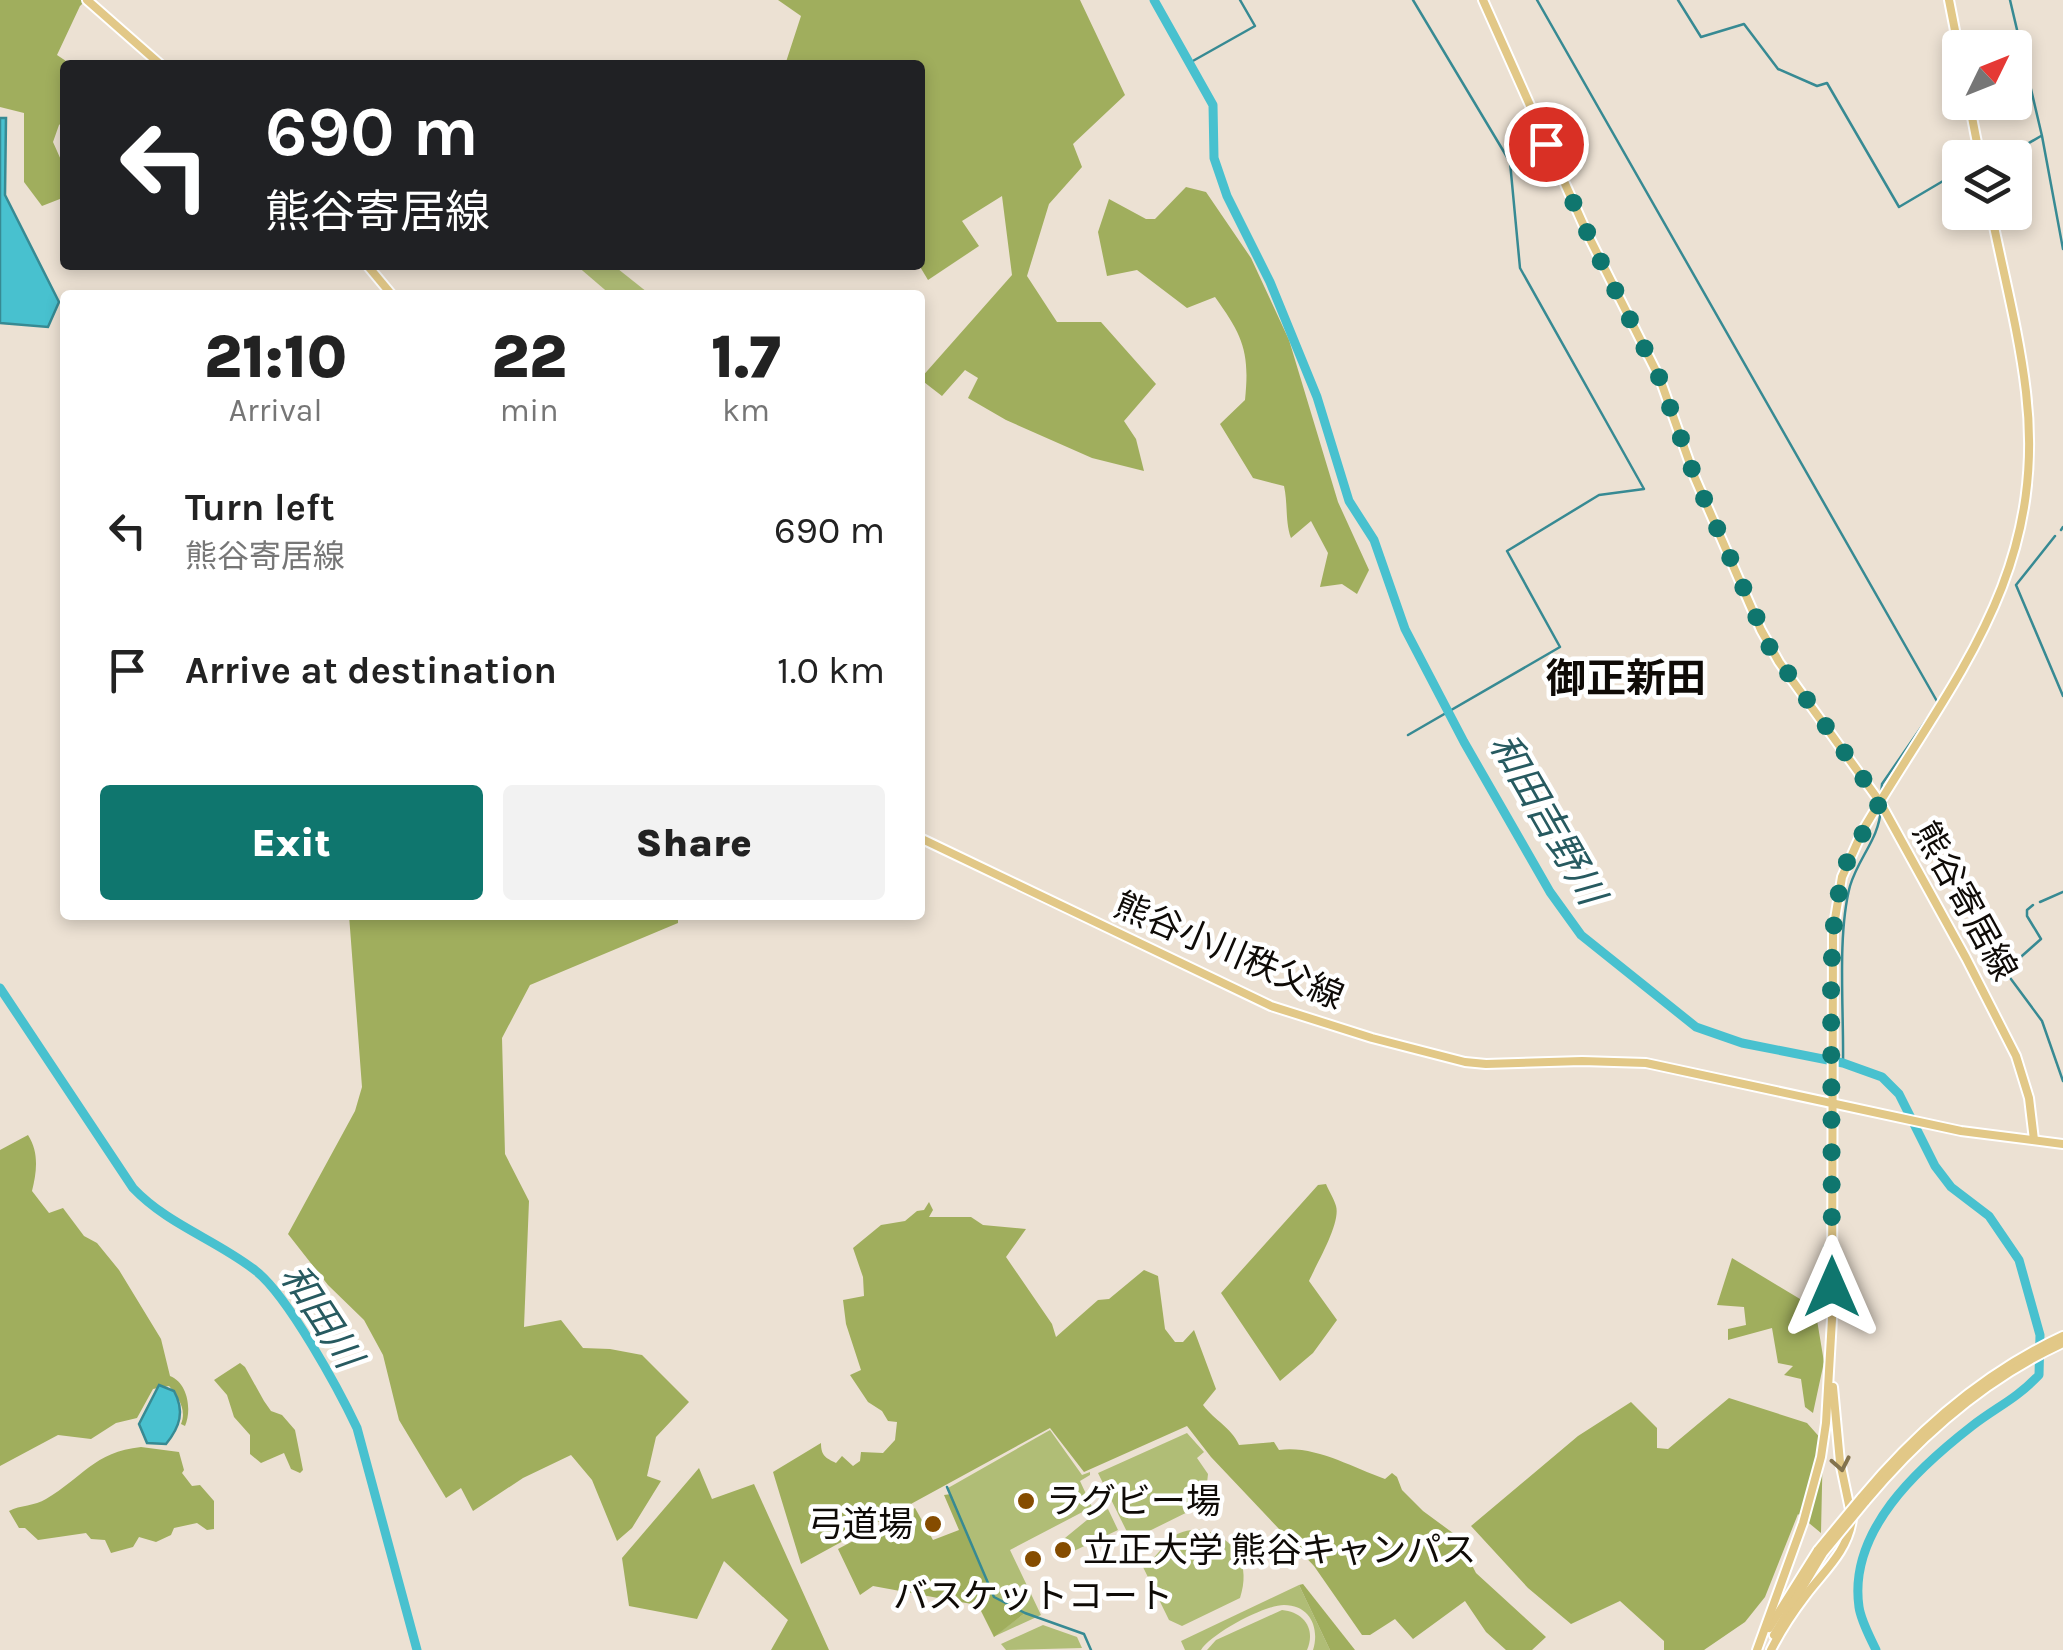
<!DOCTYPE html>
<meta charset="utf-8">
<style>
:root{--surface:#fff;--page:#f2f2f2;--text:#222;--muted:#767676;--accent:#0f766e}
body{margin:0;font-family:Karla,"Noto Sans JP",sans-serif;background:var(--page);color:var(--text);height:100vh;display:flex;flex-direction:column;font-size:38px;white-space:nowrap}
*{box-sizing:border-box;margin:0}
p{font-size:32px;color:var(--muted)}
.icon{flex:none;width:55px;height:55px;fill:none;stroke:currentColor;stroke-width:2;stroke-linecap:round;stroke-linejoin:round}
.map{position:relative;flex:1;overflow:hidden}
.panel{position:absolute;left:60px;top:290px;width:865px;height:630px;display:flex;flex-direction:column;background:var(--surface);border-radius:10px;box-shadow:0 5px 15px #0003}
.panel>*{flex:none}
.banner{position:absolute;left:60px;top:60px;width:865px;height:210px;border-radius:10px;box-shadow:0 5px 15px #0003;background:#202124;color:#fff;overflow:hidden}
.needle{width:65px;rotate:47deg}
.tools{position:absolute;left:1942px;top:30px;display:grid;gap:20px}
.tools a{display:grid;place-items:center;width:90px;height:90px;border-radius:10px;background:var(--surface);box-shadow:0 5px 15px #0003;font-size:50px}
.pin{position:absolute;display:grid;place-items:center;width:85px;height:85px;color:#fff;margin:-42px;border:5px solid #fff;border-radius:50%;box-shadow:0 2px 10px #0007}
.me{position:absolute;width:110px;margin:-55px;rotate:0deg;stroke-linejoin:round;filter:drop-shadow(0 0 8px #0008)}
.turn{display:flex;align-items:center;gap:35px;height:210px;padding:0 40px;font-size:45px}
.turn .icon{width:130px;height:130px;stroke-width:2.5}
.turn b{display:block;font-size:70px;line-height:85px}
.eta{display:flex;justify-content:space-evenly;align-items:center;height:170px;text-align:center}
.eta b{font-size:60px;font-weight:800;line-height:70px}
.cta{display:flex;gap:20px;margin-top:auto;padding:20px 40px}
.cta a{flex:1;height:115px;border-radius:10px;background:var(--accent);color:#fff;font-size:40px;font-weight:800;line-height:115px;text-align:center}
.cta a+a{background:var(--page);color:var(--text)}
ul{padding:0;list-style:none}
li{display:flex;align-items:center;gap:30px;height:140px;padding:0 40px}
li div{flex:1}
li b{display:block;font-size:38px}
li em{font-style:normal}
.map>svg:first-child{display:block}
.green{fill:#b0bd76}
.forest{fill:#a0ae5d}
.water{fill:#48c1cf;stroke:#378a93;stroke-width:2.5}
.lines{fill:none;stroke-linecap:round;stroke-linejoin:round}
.stream{stroke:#378a93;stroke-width:2.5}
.river{stroke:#48c1cf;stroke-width:9}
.major-casing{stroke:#fff;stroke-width:12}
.major{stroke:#e2c887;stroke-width:8}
.major-bridge-casing{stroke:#fff;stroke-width:12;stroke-linecap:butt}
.major-bridge{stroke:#e2c887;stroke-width:8}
.oneway{stroke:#83734d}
.route{stroke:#0f766e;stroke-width:18;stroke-dasharray:0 32.4}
.poi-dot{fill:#854c00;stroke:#fff;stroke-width:4}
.labels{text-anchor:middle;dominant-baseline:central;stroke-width:9;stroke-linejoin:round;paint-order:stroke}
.street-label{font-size:35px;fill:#0f0b07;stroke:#fff}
.poi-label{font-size:35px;fill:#0f0b07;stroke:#fff;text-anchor:start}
.water-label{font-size:38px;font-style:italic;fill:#275a60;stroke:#fff}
.quarter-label{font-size:40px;font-weight:bold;fill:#0f0b07;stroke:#fff}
</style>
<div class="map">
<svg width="2063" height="1650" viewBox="0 0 2063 1650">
<rect width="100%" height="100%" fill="#ece1d3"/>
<g class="green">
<path d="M576 265H613L647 292 644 295H611Z"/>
<path d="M1050 1430 1082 1475 1090 1472V1475L1080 1481 1092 1507 1010 1550 1041 1615 993 1637 1025 1613 994 1597 948 1488Z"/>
<path d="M1187 1433 1204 1452 1197 1458 1208 1474 1207 1483 1215 1491 1212 1494 1216 1498 1131 1540 1098 1473Z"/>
<path d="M1108 1509 1118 1530 1057 1559 1060 1553 1054 1547 1087 1520Z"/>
<path d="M1204 1530C1237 1539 1251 1566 1240 1598L1182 1626 1169 1620 1143 1567C1167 1551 1165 1527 1204 1530Z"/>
<path d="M1299 1585 1330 1650H1313C1320 1628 1310 1605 1284 1605 1264 1605 1211 1634 1201 1650H1185L1181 1641Z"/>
<path d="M1282 1610C1304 1612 1316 1629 1307 1650H1207L1216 1640Z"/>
<path d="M1043 1625 1077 1637 1082 1648 1006 1650 1001 1644Z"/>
</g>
<g class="forest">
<path d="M0 0H86L80 6 57 55 72 65H65V120L59 125 53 142 65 169V197L42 206 24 182V113L0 107Z"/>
<path d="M778 0H1080L1125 95 1073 144 1082 167 1049 204 1027 276 1057 322H1101L1156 384 1124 421 1136 439 1144 471 1092 458 1006 420 968 398 978 378 965 370 942 396 920 379 1012 275 1002 196 962 221 979 246 928 280 919 265 920 65H785L801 16Z"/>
<path d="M1186 187 1206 192 1251 258 1289 340 1338 502 1369 570 1357 594 1342 584 1320 587 1328 553 1311 521 1291 538C1285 522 1288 504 1284 486L1253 478 1220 424 1245 400C1250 352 1243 336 1215 297L1187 308 1137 270 1107 276 1098 232 1109 199 1146 219H1155Z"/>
<path d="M349 915H678V923L530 985 502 1038 505 1154 529 1201 524 1327 561 1320 583 1348 610 1349 642 1355 689 1402 656 1437 647 1476 661 1481 632 1528 617 1541 592 1480 571 1455 523 1478 473 1511 461 1488 446 1498 399 1420 383 1355 364 1320 328 1285 288 1234 355 1111 362 1087Z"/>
<path d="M28 1135C39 1152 37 1171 32 1191L49 1213 63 1208 84 1236 97 1243 119 1270 161 1339 170 1376C188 1383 192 1410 185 1426L181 1424C187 1410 178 1396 169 1386L153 1389 137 1418 116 1423 91 1439 58 1435 0 1466V1150Z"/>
<path d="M1326 1184C1329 1191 1334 1199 1336 1206 1341 1223 1317 1263 1309 1281L1337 1320 1313 1353 1280 1381 1221 1293 1318 1185Z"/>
<path d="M929 1202 933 1210 929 1217H971L983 1225 1026 1229 1006 1257 1052 1324 1056 1337 1098 1300 1109 1299 1144 1270 1158 1276 1165 1329 1175 1342H1183L1194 1330 1216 1389 1203 1405C1215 1421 1231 1427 1239 1445L1274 1442 1279 1450C1315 1445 1351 1467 1385 1479L1392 1473 1397 1477 1402 1490 1423 1511 1457 1536 1476 1573 1546 1637 1532 1650H1506L1486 1632 1465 1601 1413 1639 1395 1619 1370 1635H1362L1314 1566 1211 1457 1187 1426 1084 1472 1050 1428 801 1564 773 1472 821 1443C821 1456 826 1458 836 1463L842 1456 853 1466 860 1461 861 1452 883 1453 895 1440 897 1422 888 1421 882 1411 868 1402 850 1375 861 1370 846 1324 843 1300 864 1296 863 1277 853 1248 881 1225 905 1221 917 1211 924 1210Z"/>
<path d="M1732 1258 1815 1308 1824 1362 1813 1413 1805 1407 1801 1379 1784 1375 1793 1366 1778 1363 1772 1328 1728 1340V1329L1746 1325 1744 1307 1717 1305Z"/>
<path d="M240 1363 245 1367 264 1401 271 1411 282 1415 295 1430 303 1470 300 1473 291 1469 284 1453 261 1463 250 1454V1435L234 1417 227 1395 214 1380Z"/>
<path d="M1729 1398 1807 1423 1823 1441 1821 1533 1798 1514 1765 1597 1745 1622 1704 1650H1664V1641L1620 1601 1571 1624 1528 1588 1471 1526 1578 1436 1631 1402 1657 1428V1448L1668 1449Z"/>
<path d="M141 1447 179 1452 184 1470 182 1473 192 1486 200 1485 214 1501V1529L207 1530 197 1523 174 1528 171 1535 156 1542 139 1537 133 1547 111 1553 105 1540 91 1539 86 1533 38 1540 25 1528H19L9 1511C20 1505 35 1506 46 1499 82 1478 94 1452 141 1447Z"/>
<path d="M699 1468 712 1499 754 1484 829 1650H771L788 1620 724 1561 697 1619 629 1606 622 1558Z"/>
<path d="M951 1494 994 1597 1025 1613 994 1637 978 1605 954 1601 950 1596 949 1600 873 1586 860 1595 838 1549 915 1508 933 1540 959 1530 944 1495Z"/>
<path d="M1303 1584 1355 1650H1330L1299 1585Z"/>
</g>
<g class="water">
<path d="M0 118H6L5 195 59 302 48 327 0 323Z"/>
<path d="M159 1385 174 1391C185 1411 180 1427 166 1444L147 1443 139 1424Z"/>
</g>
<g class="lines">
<g class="stream">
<path d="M1537 0 1938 703 1882 784 1881 795"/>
<path d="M1678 0 1701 37 1744 24 1778 69 1817 86 1827 83 1899 207 1960 171"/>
<path d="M2010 0 2042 136 2063 249"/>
<path d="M1191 62 1255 26 1240 0"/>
<path d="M2003 158 2041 136"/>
<path d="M2061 530 2063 527"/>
<path d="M2055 536 2016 585 2063 696"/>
<path d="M1408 735 1560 647 1507 551 1599 495 1644 489 1520 268 1510 162 1413 0"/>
<path d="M2040 902 2063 892"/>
<path d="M2033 905 2027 910V916L2041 939 2005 971 2042 1021 2063 1081"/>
<path d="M1843 1063C1844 1011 1837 935 1850 886 1859 856 1879 840 1881 808"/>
<path d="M947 1487 994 1597 1025 1613 1084 1634 1091 1650"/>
</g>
<g class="river">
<path d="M1154 0 1213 105 1214 158 1227 196 1270 282 1317 397 1349 501 1374 540 1405 629 1464 742 1550 892 1581 935 1696 1027 1742 1043 1843 1063 1882 1077 1899 1094 1935 1166 1951 1187 1989 1216 2019 1260 2040 1335 2039 1375C2015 1400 1998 1406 1972 1426 1918 1468 1848 1531 1859 1607 1861 1621 1870 1637 1876 1650"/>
<path d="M0 988 133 1188C168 1225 217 1240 256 1271 288 1296 339 1390 357 1428L417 1650"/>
</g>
<g class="major-casing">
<g id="major">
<path d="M87 0 161 65"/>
<path d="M1483 0 1587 233 1660 379 1695 478 1761 630 1779 662 1880 802 1966 958 2016 1056 2029 1098 2034 1140"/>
<path d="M1949 0 1960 56"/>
<path d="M1969 102 1980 158"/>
<path d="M367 265 392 295"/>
<path d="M920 838 1271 1006 1372 1038 1465 1062 1486 1064 1582 1061 1646 1063 1961 1131 2063 1144"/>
<path d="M1861 1498C1917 1431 1983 1373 2063 1336"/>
<path d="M1865 1502C1920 1436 1985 1379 2063 1343"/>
<path d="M1769 1628 1818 1550"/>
<path d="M1774 1635 1823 1553"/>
<path d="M1757 1650 1803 1523 1821 1457 1826 1423 1832 1319 1833 931 1842 877 1863 830C1950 682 2048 578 2026 392 2019 332 2003 272 1991 212"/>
<path d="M1771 1650C1781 1630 1793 1612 1806 1595 1824 1571 1848 1551 1852 1519L1840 1462 1833 1387"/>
</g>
</g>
<use href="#major" class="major"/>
<g class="major-bridge-casing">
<g id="major-bridge">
<path d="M1818 1550 1861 1498"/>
<path d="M1823 1553 1865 1502"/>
</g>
</g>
<use href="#major-bridge" class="major-bridge"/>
</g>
<defs><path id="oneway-chevron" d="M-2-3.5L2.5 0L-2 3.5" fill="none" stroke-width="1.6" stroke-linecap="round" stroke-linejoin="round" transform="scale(2.5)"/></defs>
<use class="oneway" href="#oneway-chevron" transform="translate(1841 1464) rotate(79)"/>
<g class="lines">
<path class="route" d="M1546 144 1602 264 1660 379 1695 478 1770 648 1880 802 1847 862 1835 908 1831 973 1832 1287"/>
</g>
<g class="poi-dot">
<circle cx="1026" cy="1501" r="10"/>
<circle cx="933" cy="1524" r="10"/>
<circle cx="1063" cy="1550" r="10"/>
<circle cx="1033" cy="1559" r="10"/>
</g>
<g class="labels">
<g class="street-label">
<text transform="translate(1965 901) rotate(61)">熊谷寄居線</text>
<text transform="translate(1229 951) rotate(23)">熊谷小川秩父線</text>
</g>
<g class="poi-label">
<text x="1046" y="1501">ラグビー場</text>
<text x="913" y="1524" text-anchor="end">弓道場</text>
<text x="1083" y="1550">立正大学 熊谷キャンパス</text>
<text x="1033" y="1596" text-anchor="middle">バスケットコート</text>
</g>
<g class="water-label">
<text transform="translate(1547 819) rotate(60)">和田吉野川</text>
<text transform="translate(321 1316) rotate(57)">和田川</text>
</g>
<g class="quarter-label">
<text x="1626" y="678">御正新田</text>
</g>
</g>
</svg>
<div class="tools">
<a><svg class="needle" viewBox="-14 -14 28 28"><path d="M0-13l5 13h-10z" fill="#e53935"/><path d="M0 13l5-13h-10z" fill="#767676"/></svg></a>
<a><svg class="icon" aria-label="layers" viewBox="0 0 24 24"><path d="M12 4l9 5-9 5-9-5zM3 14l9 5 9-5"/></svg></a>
</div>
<div class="pin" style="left:1546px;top:144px;background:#d93025"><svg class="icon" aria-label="arrive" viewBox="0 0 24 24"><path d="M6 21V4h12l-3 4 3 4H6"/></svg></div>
<svg class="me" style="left:1832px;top:1287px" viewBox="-20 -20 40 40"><path d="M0-17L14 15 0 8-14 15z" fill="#0f766e" stroke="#fff" stroke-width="4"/></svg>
<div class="banner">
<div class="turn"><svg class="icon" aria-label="left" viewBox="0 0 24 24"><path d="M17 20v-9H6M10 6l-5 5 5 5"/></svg><div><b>690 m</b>熊谷寄居線</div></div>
</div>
<section class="panel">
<div class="eta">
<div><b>21:10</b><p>Arrival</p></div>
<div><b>22</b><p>min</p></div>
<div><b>1.7</b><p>km</p></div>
</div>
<ul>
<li><svg class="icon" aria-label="left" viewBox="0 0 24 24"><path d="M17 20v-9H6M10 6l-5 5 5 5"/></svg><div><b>Turn left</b><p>熊谷寄居線</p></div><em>690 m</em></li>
<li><svg class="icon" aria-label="arrive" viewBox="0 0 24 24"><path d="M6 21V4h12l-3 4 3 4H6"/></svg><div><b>Arrive at destination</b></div><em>1.0 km</em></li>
</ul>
<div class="cta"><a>Exit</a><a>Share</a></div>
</section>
</div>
